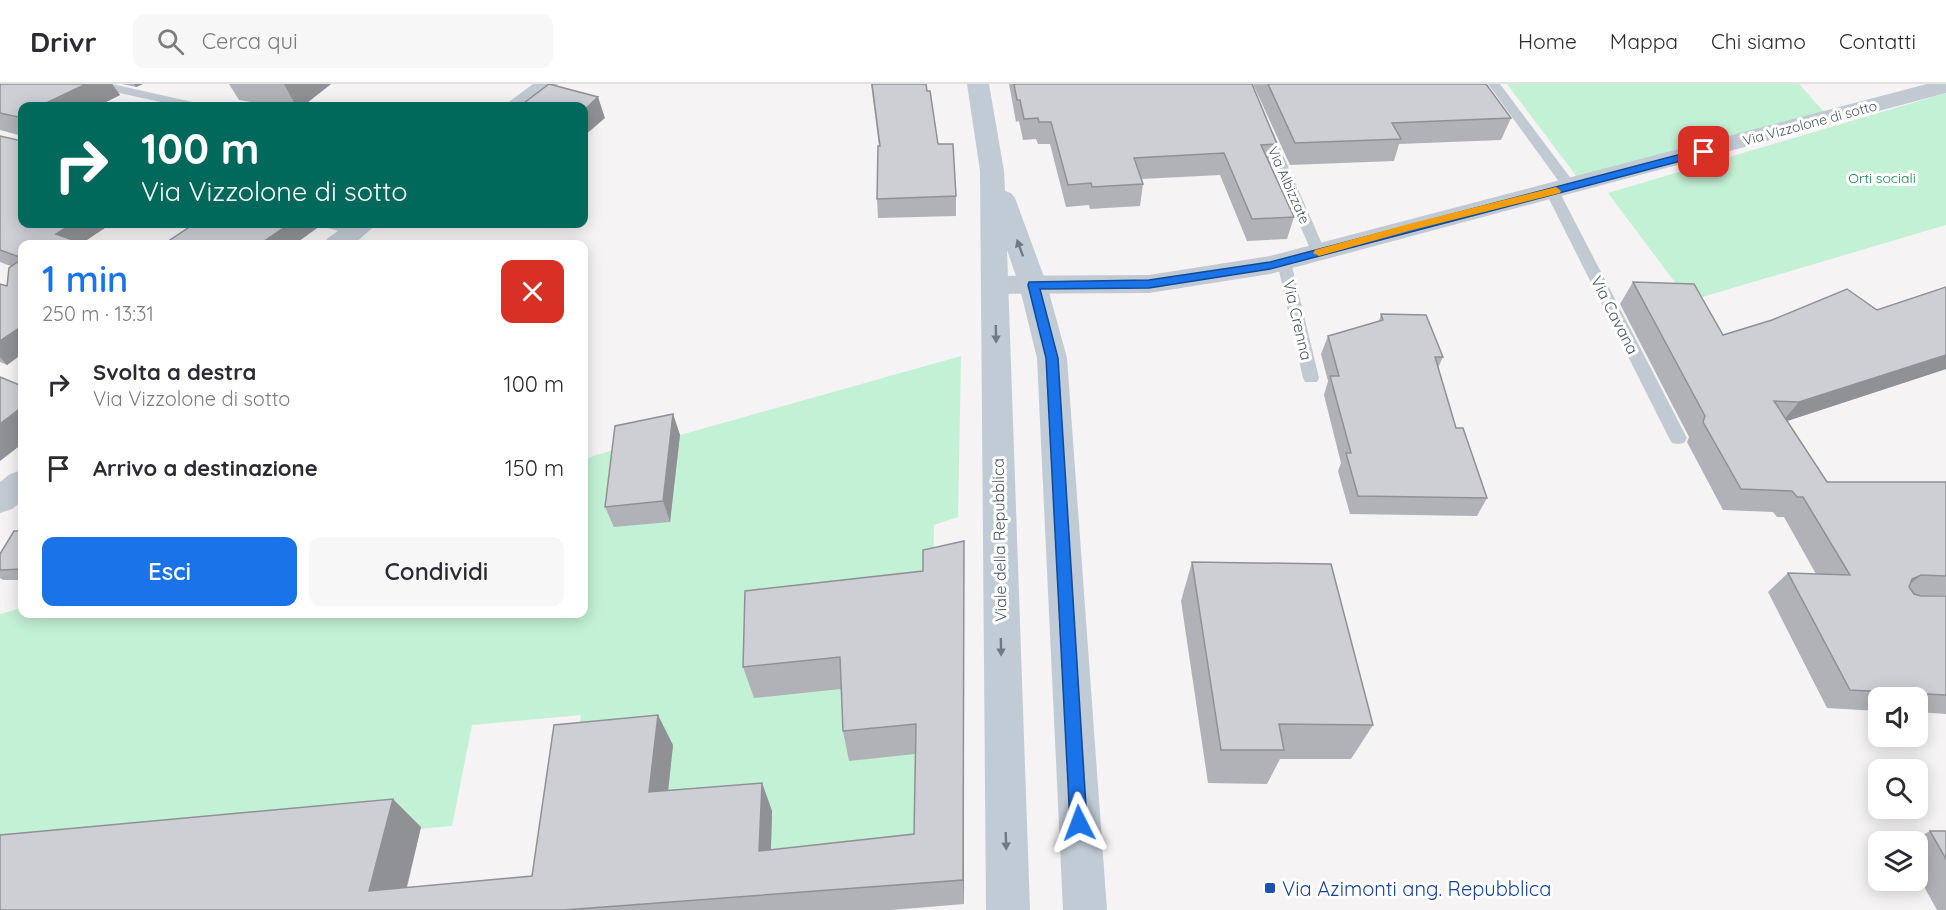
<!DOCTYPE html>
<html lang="it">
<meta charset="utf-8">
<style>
:root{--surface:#fff;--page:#f7f7f7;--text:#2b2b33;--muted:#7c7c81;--line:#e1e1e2;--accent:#1a73e8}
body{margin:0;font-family:Quicksand,sans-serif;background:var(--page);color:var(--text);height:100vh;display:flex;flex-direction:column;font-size:22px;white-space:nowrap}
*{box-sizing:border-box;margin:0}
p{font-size:20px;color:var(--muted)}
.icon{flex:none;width:33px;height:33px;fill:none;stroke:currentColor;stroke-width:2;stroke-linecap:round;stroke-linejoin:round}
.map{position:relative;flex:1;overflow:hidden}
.side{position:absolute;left:18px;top:156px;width:570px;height:378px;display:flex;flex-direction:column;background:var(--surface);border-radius:12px;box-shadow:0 3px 15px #0003}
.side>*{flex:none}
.hud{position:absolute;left:18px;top:18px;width:570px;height:126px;border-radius:12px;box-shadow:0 3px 15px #0003;background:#00695c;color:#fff;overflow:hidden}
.tools{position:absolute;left:1868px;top:603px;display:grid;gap:12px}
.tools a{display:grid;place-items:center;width:60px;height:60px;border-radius:12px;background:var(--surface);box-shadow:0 3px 15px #0003;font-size:30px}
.pin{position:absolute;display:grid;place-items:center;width:51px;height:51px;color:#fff;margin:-26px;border-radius:12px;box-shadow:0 3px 9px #0006}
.me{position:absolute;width:66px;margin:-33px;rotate:357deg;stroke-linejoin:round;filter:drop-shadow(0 0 4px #0008)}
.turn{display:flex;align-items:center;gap:21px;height:126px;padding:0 24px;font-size:27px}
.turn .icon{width:78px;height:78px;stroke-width:2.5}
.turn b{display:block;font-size:42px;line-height:51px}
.round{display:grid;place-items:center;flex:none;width:63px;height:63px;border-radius:12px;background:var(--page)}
.summary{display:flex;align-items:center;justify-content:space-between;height:102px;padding:0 24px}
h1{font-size:36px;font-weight:600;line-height:45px;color:var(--accent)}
.button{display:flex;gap:12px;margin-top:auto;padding:12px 24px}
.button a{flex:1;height:69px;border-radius:12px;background:var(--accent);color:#fff;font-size:24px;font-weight:600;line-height:69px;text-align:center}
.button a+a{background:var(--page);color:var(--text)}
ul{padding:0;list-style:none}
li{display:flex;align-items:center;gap:18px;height:84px;padding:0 24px}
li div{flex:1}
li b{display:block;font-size:22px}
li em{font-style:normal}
header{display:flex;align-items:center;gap:36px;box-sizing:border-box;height:84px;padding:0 30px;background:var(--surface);border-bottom:2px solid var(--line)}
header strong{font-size:28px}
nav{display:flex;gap:33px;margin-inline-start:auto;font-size:21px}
.search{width:420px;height:54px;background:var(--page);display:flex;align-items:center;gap:15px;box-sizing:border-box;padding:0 21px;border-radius:12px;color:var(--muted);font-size:22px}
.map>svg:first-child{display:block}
.green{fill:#c3f1d5}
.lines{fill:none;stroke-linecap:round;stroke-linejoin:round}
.lane{fill:#c1cad2;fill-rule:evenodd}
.street{fill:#c1cad2;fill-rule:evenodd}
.secondary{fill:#c1cbd6;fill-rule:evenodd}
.wall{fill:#b0b2b7}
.shaded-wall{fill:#909195}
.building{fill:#cdcfd5;stroke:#909195;stroke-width:1.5}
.oneway{fill:#6e7984}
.route{fill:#1a73e8;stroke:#114b97;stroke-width:1.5}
.slow{fill:#f59e0b}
.transit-dot{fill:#1a4fb4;stroke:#fff;stroke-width:2}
.labels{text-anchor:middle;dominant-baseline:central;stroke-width:6;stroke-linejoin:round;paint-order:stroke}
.far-street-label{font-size:14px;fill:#4a5661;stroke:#fff}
.far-park-label{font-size:14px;fill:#17864f;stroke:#fff}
.street-label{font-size:16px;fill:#4a5661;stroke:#fff}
.near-transit-label{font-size:20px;fill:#164399;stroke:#fff;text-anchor:start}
</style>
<header>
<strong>Drivr</strong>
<div class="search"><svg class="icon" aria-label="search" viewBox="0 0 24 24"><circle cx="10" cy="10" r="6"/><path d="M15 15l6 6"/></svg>Cerca qui</div>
<nav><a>Home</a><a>Mappa</a><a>Chi siamo</a><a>Contatti</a></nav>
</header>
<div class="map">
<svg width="1946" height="826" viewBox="0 0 1946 826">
<rect width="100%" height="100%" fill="#f5f3f3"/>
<g class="green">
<path d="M1507 0H1799L1825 29 1580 97Z"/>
<path d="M1946 9V141L1689 217 1608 109Z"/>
<path d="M961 272 958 433 934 441 933 498 846 605 918 670 917 776 770 793 665 736 574 671 581 631 472 641 452 742 0 782V530L22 524V530H584V375L623 363 670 438 680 351Z"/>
</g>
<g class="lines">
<g class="lane">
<path d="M90 0H112L197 19 199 22H179L92 3Z"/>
<path d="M1488 0H1500L1575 100 1577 103 1575 106H1565Z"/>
<path d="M1266 44 1273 48 1326 169 1324 172 1319 174 1312 169 1259 48Z"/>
<path d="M1552 103 1559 107 1687 354 1684 359 1678 360 1672 359 1669 354 1545 107Z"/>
<path d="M322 140H343L359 144 361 147 354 151 324 143Z"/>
<path d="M1284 173 1291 178 1319 294 1317 298H1305L1303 294 1277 178Z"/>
</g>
<g class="street">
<path d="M533 0H558L532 22H507L510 17Z"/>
<path d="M1927 0H1946V9L1270 190 1149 209 995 210 985 207 981 201 985 195 995 192 1149 191 1270 172Z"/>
<path d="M348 140H377L354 160H324L328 154Z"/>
<path d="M22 386V417L12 425 0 429V398L10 390Z"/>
</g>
<path class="secondary" d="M967 0H989L1004 87 1005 107 1011 109 1015 114 1047 201 1067 274 1107 826H1063L1037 274 1019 201 1007 166 1030 826H986L980 87Z"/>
</g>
<g class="wall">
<path d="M0 0H112L120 11 98 22H22V52L0 46Z"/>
<path d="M122 0H143L136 3Z"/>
<path d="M229 0H331L303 22H275L239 16Z"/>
<path d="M871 0H926L938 60 956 112V132L878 134 877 115 879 62Z"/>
<path d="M1009 0H1252L1277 60 1272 82H1270L1294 133 1287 155 1247 157 1220 91 1141 95 1143 100 1140 122 1090 125 1089 121 1066 123 1050 60H1038L1036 55 1023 56 1019 37 1016 38Z"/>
<path d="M1253 0H1486L1511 34 1501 56 1399 60 1394 77 1290 81Z"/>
<path d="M0 52 82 160 22 270 7 281 0 278V200L7 202 11 182 0 178Z"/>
<path d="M1633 198 1723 251 1946 285 1787 337 1827 398H1946V511H1918L1946 512V630L1917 628V614H1878V627L1827 624 1768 508 1788 489 1816 490 1784 433H1777L1773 428 1723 426 1687 358 1689 353 1620 220Z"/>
<path d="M1381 230 1443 273 1438 284 1456 344 1487 414 1477 432 1350 430 1338 387 1341 379 1324 311 1328 297 1321 270 1328 252 1379 237Z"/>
<path d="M673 330 680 351 670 438 614 443 605 423Z"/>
<path d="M22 447V496H3L0 494V470Z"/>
<path d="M964 457V820L891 826H0L421 743 407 804 532 792 673 661 668 706 762 699 772 727 771 766 914 750 915 670 849 677 843 647 841 605 754 614 743 583 923 487Z"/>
<path d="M1192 478 1373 641 1351 675H1280L1267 700 1208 699 1181 517Z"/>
<path d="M1930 747H1946V826H1937L1917 790V758H1911Z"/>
</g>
<g class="shaded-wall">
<path d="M86 0H112L120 11 98 22H40Z"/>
<path d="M134 0H143L136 3Z"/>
<path d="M284 0H331L303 22H296Z"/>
<path d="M598 13 605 34 584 52V26Z"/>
<path d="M22 31V39L18 33Z"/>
<path d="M72 140H111L81 160 56 150Z"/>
<path d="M289 140H320V142L295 160H260Z"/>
<path d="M22 242V270L7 281 0 273V257Z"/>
<path d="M1946 271V285L1781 339 1799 318Z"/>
<path d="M22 323V360L0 377V340Z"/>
<path d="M673 330 680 351 670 438 663 417Z"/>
<path d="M964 491V820L963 796Z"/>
<path d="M1921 491 1897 511 1912 495Z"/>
<path d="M658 631 673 661 665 736 649 708Z"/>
<path d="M762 699 772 727 770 793 759 767Z"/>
<path d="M393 715 421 743 401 826 369 807Z"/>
</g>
<g class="building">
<path d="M0 0H86L40 22H22V31L18 33 0 29Z"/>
<path d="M549 0 598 13 584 26V22H520Z"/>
<path d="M872 0H926L927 7H930L938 60H953L956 112 877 115 878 62H880Z"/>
<path d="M1014 0H1252L1277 60 1261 61 1294 133 1252 135 1224 69 1134 74 1143 100 1092 103 1091 99 1068 101 1051 38H1039L1038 34 1024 35 1020 16H1017Z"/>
<path d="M1268 0H1486L1511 34 1392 39 1401 55 1295 59Z"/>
<path d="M0 52 22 57V140H72L56 150 84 160H22V174L0 166Z"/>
<path d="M194 140H289L260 160H164Z"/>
<path d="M531 158V160H498Z"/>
<path d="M22 175V242L0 257V200L7 202 9 184Z"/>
<path d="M1633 198 1694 200 1723 251 1772 236 1847 205 1877 226 1946 203V271L1799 318 1774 317 1827 398H1946V492L1921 491 1912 495 1909 503 1914 510 1921 512H1946V611L1850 606 1788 489 1850 491 1803 413H1797L1792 407 1741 405 1703 338 1705 332Z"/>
<path d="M1381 230 1426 231 1443 273H1435L1456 344H1463L1487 414 1358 412 1346 369H1351L1330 292H1339L1328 252 1383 236Z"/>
<path d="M0 293 22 302V323L0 340Z"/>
<path d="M673 330 663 417 605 423 615 342Z"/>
<path d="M14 447H22V485L0 486V470Z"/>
<path d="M964 457 963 796 564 826H0V751L393 715 369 807 532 792 554 641 658 631 649 708 762 699 759 767 914 750 916 640 843 647 840 573 743 583 745 507 923 487V466Z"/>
<path d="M1192 478 1331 480 1373 641 1279 640 1284 666H1221Z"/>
<path d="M1930 747H1946V775Z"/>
</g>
<defs><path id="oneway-solid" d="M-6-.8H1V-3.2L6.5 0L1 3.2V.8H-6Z" transform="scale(1.5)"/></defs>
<g class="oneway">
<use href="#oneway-solid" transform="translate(1020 164) rotate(-110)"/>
<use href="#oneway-solid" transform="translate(996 250) rotate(89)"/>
<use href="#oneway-solid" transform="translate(1001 563) rotate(89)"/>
<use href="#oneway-solid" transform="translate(1006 757) rotate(88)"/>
</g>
<path class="route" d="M1704 64 1709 68 1707 70 1270 185 1149 204 1040 205 1058 274 1087 739 1085 745 1079 747 1073 745 1070 739 1046 274 1028 201 1029 198 1149 196 1270 178Z"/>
<path class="slow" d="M1556 103 1561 107 1560 109 1412 146 1319 172 1313 169 1315 166 1405 141Z"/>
<rect class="transit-dot" x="1264" y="798" width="12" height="12" rx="3"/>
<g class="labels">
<g class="far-street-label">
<text transform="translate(1810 39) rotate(-15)">Via Vizzolone di sotto</text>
<text transform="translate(1289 101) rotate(66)">Via Albizzate</text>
</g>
<g class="far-park-label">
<text x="1882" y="94">Orti sociali</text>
</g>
<g class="street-label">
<text transform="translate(1615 231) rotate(63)">Via Cavana</text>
<text transform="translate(1298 236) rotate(77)">Via Crenna</text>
<text transform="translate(999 456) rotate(-91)">Viale della Repubblica</text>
</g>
<g class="near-transit-label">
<text x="1282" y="804">Via Azimonti ang. Repubblica</text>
</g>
</g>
</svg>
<div class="tools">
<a><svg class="icon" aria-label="sound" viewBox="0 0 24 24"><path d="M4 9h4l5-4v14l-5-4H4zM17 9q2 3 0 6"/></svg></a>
<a><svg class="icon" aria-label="search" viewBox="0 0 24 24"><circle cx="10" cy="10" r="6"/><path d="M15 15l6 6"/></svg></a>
<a><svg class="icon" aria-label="layers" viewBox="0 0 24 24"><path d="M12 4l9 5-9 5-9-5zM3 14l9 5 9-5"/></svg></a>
</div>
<div class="pin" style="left:1704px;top:68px;background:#d93025"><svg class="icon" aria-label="arrive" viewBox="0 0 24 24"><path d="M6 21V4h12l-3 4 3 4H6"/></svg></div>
<svg class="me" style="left:1079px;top:739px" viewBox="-20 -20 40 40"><path d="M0-17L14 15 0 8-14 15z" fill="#1a73e8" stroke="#fff" stroke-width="4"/></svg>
<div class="hud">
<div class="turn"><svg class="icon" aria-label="right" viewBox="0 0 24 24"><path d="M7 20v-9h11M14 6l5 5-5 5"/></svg><div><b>100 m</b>Via Vizzolone di sotto</div></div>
</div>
<section class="side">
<div class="summary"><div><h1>1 min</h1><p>250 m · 13:31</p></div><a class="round" style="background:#d93025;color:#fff"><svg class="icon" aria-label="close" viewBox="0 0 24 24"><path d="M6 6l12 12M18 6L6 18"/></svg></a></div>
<ul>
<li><svg class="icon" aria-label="right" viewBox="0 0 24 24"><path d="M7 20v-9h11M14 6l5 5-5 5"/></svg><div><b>Svolta a destra</b><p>Via Vizzolone di sotto</p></div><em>100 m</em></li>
<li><svg class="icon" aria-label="arrive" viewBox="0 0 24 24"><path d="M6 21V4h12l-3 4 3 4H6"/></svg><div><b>Arrivo a destinazione</b></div><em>150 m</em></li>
</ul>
<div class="button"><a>Esci</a><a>Condividi</a></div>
</section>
</div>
